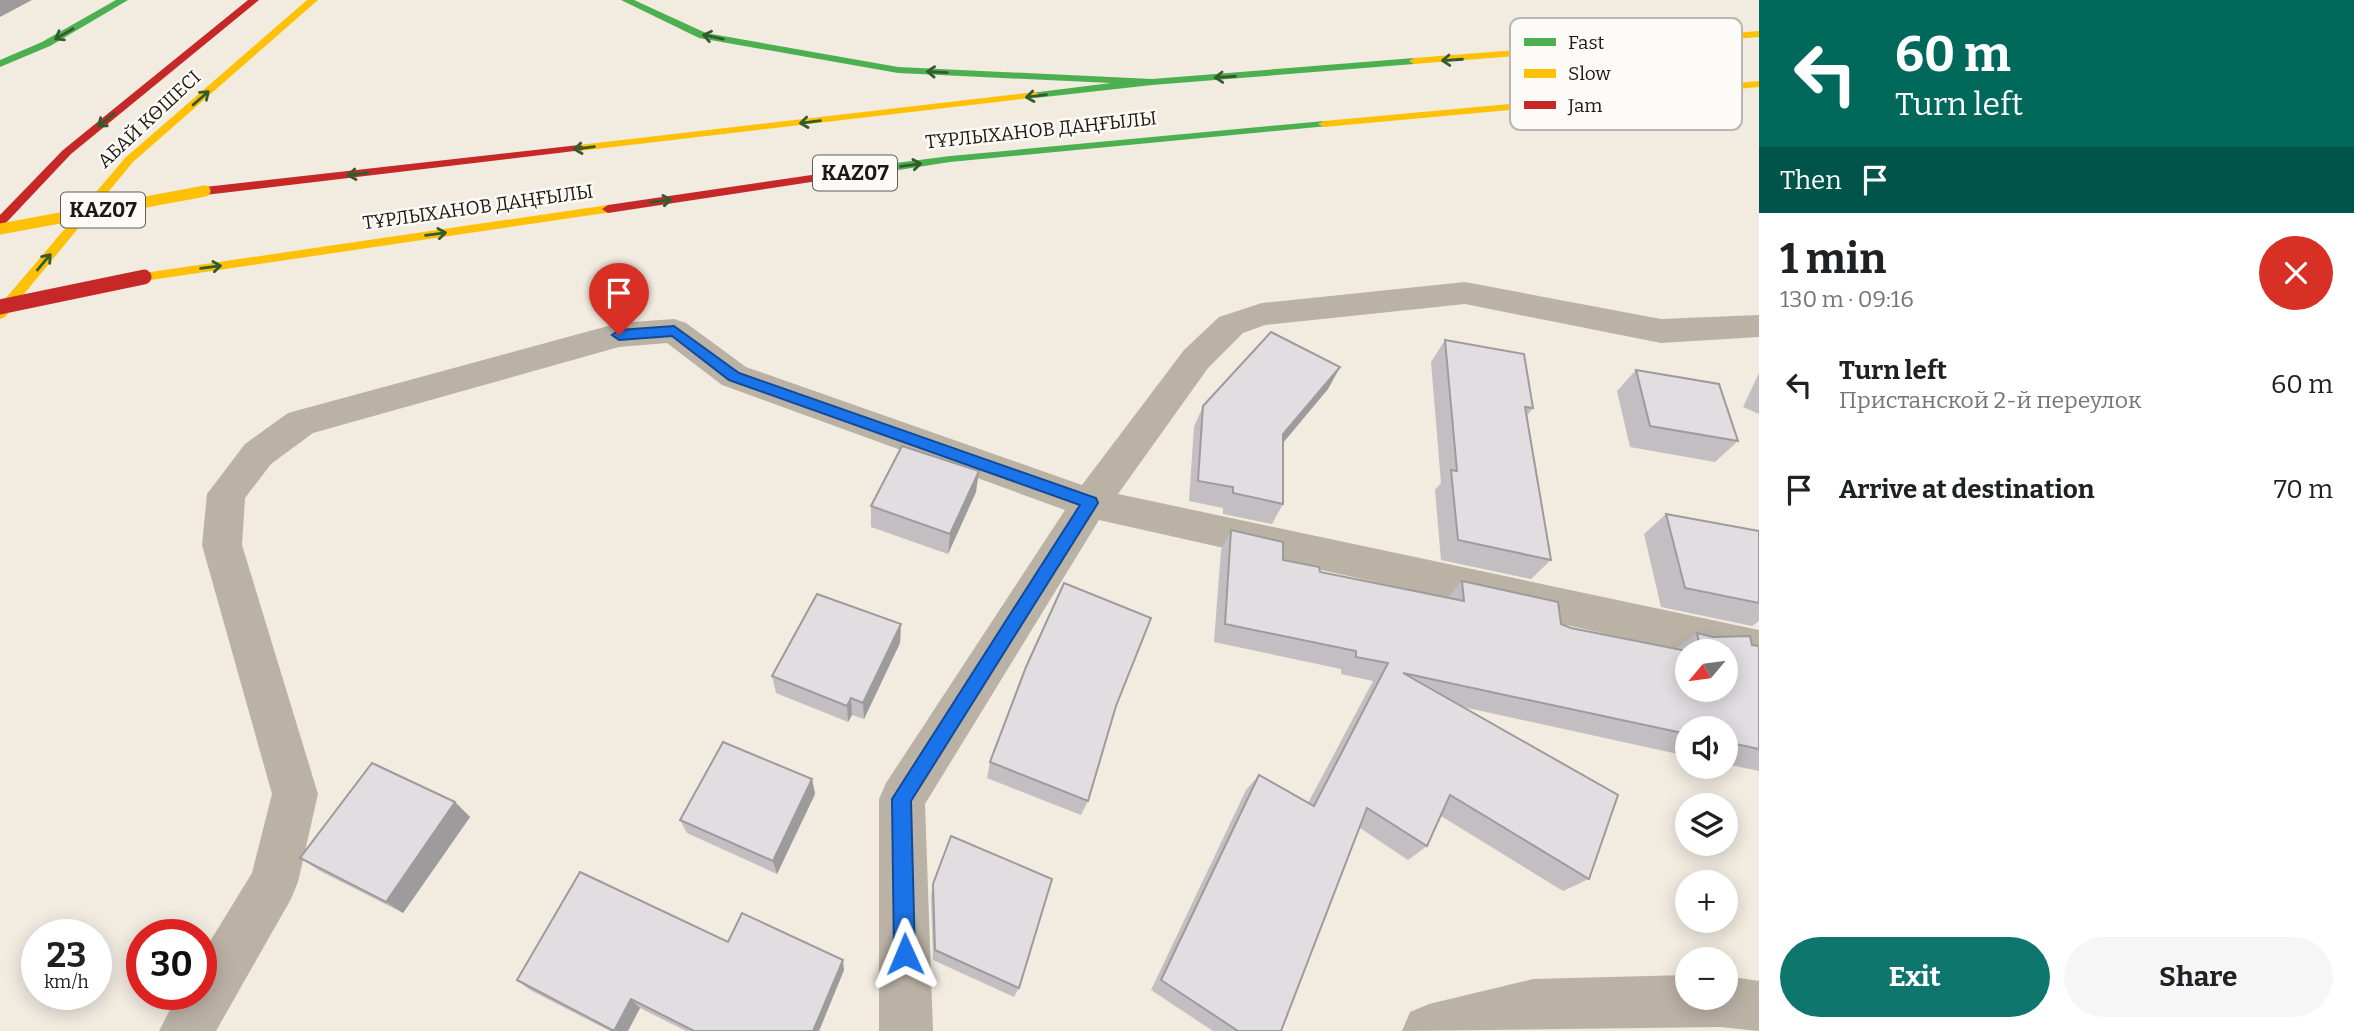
<!DOCTYPE html>
<meta charset="utf-8">
<style>
:root{--surface:#fff;--page:#f6f6f6;--text:#202124;--muted:#757577;--accent:#0f766e}
body{margin:0;font-family:Bitter,serif;background:var(--page);color:var(--text);height:100vh;display:flex;flex-direction:column;font-size:26px;white-space:nowrap}
*{box-sizing:border-box;margin:0}
p{font-size:23px;color:var(--muted)}
.icon{flex:none;width:38px;height:38px;fill:none;stroke:currentColor;stroke-width:2;stroke-linecap:round;stroke-linejoin:round}
.map{position:relative;flex:1;overflow:hidden}
.drawer{display:flex;flex-direction:column;background:var(--surface);width:595px}
.drawer>*{flex:none}
.guide{background:#00695c;color:#fff;overflow:hidden}
.needle{width:46px;rotate:241deg}
.controls{position:absolute;left:1675px;top:639px;display:grid;gap:14px}
.controls a{display:grid;place-items:center;width:63px;height:63px;border-radius:50%;background:var(--surface);box-shadow:0 4px 18px #0003;font-size:35px}
.speed{position:absolute;left:21px;top:919px;display:flex;gap:14px;font-size:35px;font-weight:700;text-align:center}
.speed>*{display:grid;place-content:center;width:91px;height:91px;border-radius:50%;background:var(--surface);box-shadow:0 4px 18px #0003;line-height:1}
.speed small{font-size:18px;font-weight:400}
.speed .limit{border:10px solid #d22;background:#fff;color:#111}
.pin{position:absolute;display:grid;place-items:center;width:60px;height:60px;color:#fff;margin:-72px -30px;border-radius:50% 50% 50% 0;rotate:-45deg;box-shadow:0 0 7px #0007}
.pin .icon{rotate:45deg}
.me{position:absolute;width:77px;margin:-38px;rotate:359deg;stroke-linejoin:round;filter:drop-shadow(0 0 5px #0008)}
.turn{display:flex;align-items:center;gap:24px;height:147px;padding:0 21px;font-size:32px}
.turn .icon{width:91px;height:91px;stroke-width:2.5}
.turn b{display:block;font-size:49px;line-height:60px}
.then{display:flex;align-items:center;height:66px;padding:0 21px;background:#0003;gap:14px;font-size:26px}
.round{display:grid;place-items:center;flex:none;width:74px;height:74px;border-radius:37px;background:var(--page)}
.overview{display:flex;align-items:center;justify-content:space-between;height:119px;padding:0 21px}
h1{font-size:42px;font-weight:700;line-height:52px}
.action{display:flex;gap:14px;margin-top:auto;padding:14px 21px}
.action a{flex:1;height:80px;border-radius:42px;background:var(--accent);color:#fff;font-size:28px;font-weight:700;line-height:80px;text-align:center}
.action a+a{background:var(--page);color:var(--text)}
ul{padding:0;list-style:none}
li{display:flex;align-items:center;gap:21px;height:105px;padding:0 21px}
li div{flex:1}
li b{display:block;font-size:26px}
li em{font-style:normal}
main{display:flex;flex:1;min-height:0}
.map>svg:first-child{display:block}
.lines{fill:none;stroke-linecap:round;stroke-linejoin:round}
.street{fill:#bbb2a6;fill-rule:evenodd}
.fast{fill:#4caf50;fill-rule:evenodd}
.slow{fill:#ffc107;fill-rule:evenodd}
.jam{fill:#c62828;fill-rule:evenodd}
.slow-bridge{stroke:#ffc107;stroke-width:11}
.jam-bridge{stroke:#c62828;stroke-width:15}
.wall{fill:#c2bec1;fill-rule:evenodd}
.shaded-wall{fill:#9e9b9d}
.building{fill:#e1dde0;stroke:#9e9b9d;stroke-width:2}
.oneway{stroke:#325c2e}
.route{fill:#1a73e8;stroke:#114b97;stroke-width:2}
.labels{text-anchor:middle;dominant-baseline:central;stroke-width:5;stroke-linejoin:round;paint-order:stroke}
.far-street-label{font-size:19px;fill:#1d1912;stroke:#fdfbf7}
.shield{fill:#fdfbf7;stroke:#605d57;stroke-width:2}
.shield-label{font-size:21px;font-weight:bold;fill:#1d1912}
.key{fill:#fdfbf7;stroke:#bab7b2;stroke-width:2}
.key-label{font-size:19px;fill:#1d1912}
</style>
<main>
<div class="map">
<svg width="1759" height="1031" viewBox="0 0 1759 1031">
<rect width="100%" height="100%" fill="#f1ebe0"/>
<g class="lines">
<g class="street">
<path d="M1465 282 1661 319 1759 315V337L1661 343 1465 304 1265 325 1243 333 1208 368 1118 494 1759 630V668L1726 660V651L1687 652 1099 520 925 804 933 1031H879V799L886 783 1065 510 722 385 667 343 619 347 313 433 271 464 245 498 242 545 318 794 298 882 291 899 216 1031H159L178 994H201V956L252 873 272 794 202 545 207 494 245 444 288 413 619 323 674 319 686 323 746 367 1082 485 1184 350 1219 317 1262 303Z"/>
<path d="M1687 975V998H1726V976L1759 981V1031L1720 1027 1402 1031 1410 1012 1429 1004 1533 979Z"/>
</g>
<g class="fast">
<path d="M116 0H128L50 46 0 67V60L42 42Z"/>
<path d="M621 0H634L706 33 898 67 1152 79 1414 58 1419 61 1414 64 1152 85 1035 98 1030 95 1031 93 1111 83 898 73 699 38Z"/>
<path d="M1324 121 1328 122V126L950 162 873 174 867 170 873 166 950 156Z"/>
</g>
<g class="slow">
<path d="M307 0H318L133 162 5 317 0 319V305L125 158Z"/>
<path d="M1759 31V37L1414 64 1409 61 1414 58Z"/>
<path d="M1759 81V87L1324 127 1318 124 1324 121Z"/>
<path d="M1035 92 1040 95 1039 97 579 151 573 148 579 145Z"/>
<path d="M608 205 612 206V212L144 281 138 277 144 273Z"/>
</g>
<g class="jam">
<path d="M248 0H259L71 154 4 225 0 226V215L63 150Z"/>
<path d="M579 145 583 146V150L205 195 199 191 205 187Z"/>
<path d="M873 166 879 170 877 172 608 213 602 209 608 205Z"/>
</g>
<path class="slow-bridge" d="M0 229 205 191"/>
<path class="jam-bridge" d="M0 307 144 277"/>
</g>
<g class="wall">
<path d="M1445 340 1533 408 1527 416 1551 560 1531 579 1441 560 1435 490 1441 483 1431 362Z"/>
<path d="M1340 367 1328 389 1283 442V504L1272 524 1223 514V508L1189 501 1194 427 1203 406Z"/>
<path d="M1636 370 1738 441 1715 462 1630 447 1617 391Z"/>
<path d="M1759 373V414L1743 407Z"/>
<path d="M976 492 948 554 871 527V506Z"/>
<path d="M1666 514 1759 531V621L1752 626 1661 607 1644 534Z"/>
<path d="M1231 530 1283 560 1320 572 1447 598 1462 581 1571 628 1675 649 1697 633 1759 646V771L1726 764V728H1687V756L1463 707 1589 879 1563 891 1441 816 1427 846 1408 860 1360 828 1281 1031H1213L1151 990 1246 790 1259 775 1308 803 1373 681 1341 674V669L1214 642 1221 550ZM1687 651H1726L1687 690Z"/>
<path d="M901 624 900 643 864 719 852 715 848 722 776 693 772 676Z"/>
<path d="M1116 706 1088 801 1081 815 987 778 990 762Z"/>
<path d="M812 779 815 794 777 874 687 833 680 820Z"/>
<path d="M455 802 470 817 403 913 320 871 300 858Z"/>
<path d="M933 884 1019 988 1014 997 933 960 931 896Z"/>
<path d="M728 942 844 970 819 1031H686L640 1008 628 1031H610L530 990 517 980Z"/>
</g>
<g class="shaded-wall">
<path d="M0 0H32L0 17Z"/>
<path d="M1340 367 1328 389 1273 455 1283 434Z"/>
<path d="M979 471 976 492 948 554 950 534Z"/>
<path d="M901 624 900 643 864 719 863 703Z"/>
<path d="M851 698 852 715 848 722 847 706Z"/>
<path d="M812 779 815 794 777 874 773 861Z"/>
<path d="M455 802 470 817 403 913 386 902Z"/>
<path d="M843 960 844 970 819 1031H813Z"/>
<path d="M631 999 640 1008 628 1031H614Z"/>
</g>
<g class="building">
<path d="M1271 332 1340 367 1283 434V504L1233 493V487L1198 481 1203 406Z"/>
<path d="M1445 340 1524 354 1533 408 1525 407 1551 560 1458 540 1451 470 1457 471Z"/>
<path d="M1636 370 1719 384 1738 441 1650 426Z"/>
<path d="M902 446 979 471 950 534 871 506Z"/>
<path d="M1666 514 1759 531V603L1685 588Z"/>
<path d="M1231 530 1283 542V560L1319 567 1320 572 1464 601 1462 581 1558 602 1561 624 1571 628 1687 651V690H1726V651H1701L1697 633 1713 637 1750 636 1752 645 1759 646V749L1726 742V728H1687V734L1403 673 1618 795 1589 879 1450 795 1427 846 1367 808 1281 1031H1238L1161 980 1259 775 1314 806 1388 663 1356 657V651L1225 624Z"/>
<path d="M1064 583 1151 618 1116 706 1088 801 990 762 1026 667Z"/>
<path d="M817 594 901 624 863 703 851 698 847 706 772 676Z"/>
<path d="M723 742 812 779 773 861 680 820Z"/>
<path d="M372 763 455 802 386 902 300 858Z"/>
<path d="M951 836 1052 879 1019 988 935 950 933 884Z"/>
<path d="M580 872 728 942 742 913 843 960 813 1031H694L631 999 614 1031 517 980Z"/>
</g>
<defs><path id="oneway-shaft" d="M-6 0H5M1.5-3L5.5 0L1.5 3" fill="none" stroke-width="1.6" stroke-linecap="round" stroke-linejoin="round" transform="scale(1.75)"/></defs>
<g class="oneway">
<use href="#oneway-shaft" transform="translate(64 34) rotate(150)"/>
<use href="#oneway-shaft" transform="translate(713 37) rotate(-168)"/>
<use href="#oneway-shaft" transform="translate(1452 60) rotate(176)"/>
<use href="#oneway-shaft" transform="translate(937 72) rotate(-177)"/>
<use href="#oneway-shaft" transform="translate(1225 77) rotate(176)"/>
<use href="#oneway-shaft" transform="translate(1036 96) rotate(173)"/>
<use href="#oneway-shaft" transform="translate(201 98) rotate(-41)"/>
<use href="#oneway-shaft" transform="translate(106 120) rotate(141)"/>
<use href="#oneway-shaft" transform="translate(810 122) rotate(173)"/>
<use href="#oneway-shaft" transform="translate(584 148) rotate(173)"/>
<use href="#oneway-shaft" transform="translate(911 165) rotate(-8)"/>
<use href="#oneway-shaft" transform="translate(358 174) rotate(173)"/>
<use href="#oneway-shaft" transform="translate(661 201) rotate(-8)"/>
<use href="#oneway-shaft" transform="translate(436 234) rotate(-8)"/>
<use href="#oneway-shaft" transform="translate(44 262) rotate(-50)"/>
<use href="#oneway-shaft" transform="translate(211 267) rotate(-8)"/>
</g>
<path class="route" d="M674 326 739 373 1096 498 1098 503 911 801 915 954 912 961 905 964 897 961 894 954 892 799 1080 505 729 380 672 336 619 340 612 335 619 330Z"/>
<g class="labels">
<g class="far-street-label">
<text transform="translate(149 119) rotate(-43)">АБАЙ КӨШЕСІ</text>
<text transform="translate(1041 130) rotate(-6)">ТҰРЛЫХАНОВ ДАҢҒЫЛЫ</text>
<text transform="translate(478 207) rotate(-8)">ТҰРЛЫХАНОВ ДАҢҒЫЛЫ</text>
</g>
<g class="shield">
<rect x="813" y="155.5" width="84" height="35" rx="5"/>
<rect x="61" y="192.5" width="84" height="35" rx="5"/>
</g>
<g class="shield-label">
<text x="855" y="173">KAZ07</text>
<text x="103" y="210">KAZ07</text>
</g>
</g>
<rect x="1510" y="18" width="232" height="112" rx="10" class="key"/>
<rect x="1524" y="38" width="32" height="8" fill="#4caf50"/>
<rect x="1524" y="69" width="32" height="9" fill="#ffc107"/>
<rect x="1524" y="101" width="32" height="8" fill="#c62828"/>
<g class="key-label">
<text x="1568" y="49">Fast</text>
<text x="1568" y="80">Slow</text>
<text x="1568" y="112">Jam</text>
</g>
</svg>
<div class="controls">
<a><svg class="needle" viewBox="-14 -14 28 28"><path d="M0-13l5 13h-10z" fill="#e53935"/><path d="M0 13l5-13h-10z" fill="#757577"/></svg></a>
<a><svg class="icon" aria-label="sound" viewBox="0 0 24 24"><path d="M4 9h4l5-4v14l-5-4H4zM17 9q2 3 0 6"/></svg></a>
<a><svg class="icon" aria-label="layers" viewBox="0 0 24 24"><path d="M12 4l9 5-9 5-9-5zM3 14l9 5 9-5"/></svg></a>
<a>+</a>
<a>−</a>
</div>
<div class="speed"><div>23<small>km/h</small></div><div class="limit">30</div></div>
<div class="pin" style="left:619px;top:335px;background:#d93025"><svg class="icon" aria-label="arrive" viewBox="0 0 24 24"><path d="M6 21V4h12l-3 4 3 4H6"/></svg></div>
<svg class="me" style="left:905px;top:954px" viewBox="-20 -20 40 40"><path d="M0-17L14 15 0 8-14 15z" fill="#1a73e8" stroke="#fff" stroke-width="4"/></svg>
</div>
<section class="drawer">
<div class="guide">
<div class="turn"><svg class="icon" aria-label="left" viewBox="0 0 24 24"><path d="M17 20v-9H6M10 6l-5 5 5 5"/></svg><div><b>60 m</b>Turn left</div></div>
<div class="then">Then<svg class="icon" aria-label="arrive" viewBox="0 0 24 24"><path d="M6 21V4h12l-3 4 3 4H6"/></svg></div>
</div>
<div class="overview"><div><h1>1 min</h1><p>130 m · 09:16</p></div><a class="round" style="background:#d93025;color:#fff"><svg class="icon" aria-label="close" viewBox="0 0 24 24"><path d="M6 6l12 12M18 6L6 18"/></svg></a></div>
<ul>
<li><svg class="icon" aria-label="left" viewBox="0 0 24 24"><path d="M17 20v-9H6M10 6l-5 5 5 5"/></svg><div><b>Turn left</b><p>Пристанской 2-й переулок</p></div><em>60 m</em></li>
<li><svg class="icon" aria-label="arrive" viewBox="0 0 24 24"><path d="M6 21V4h12l-3 4 3 4H6"/></svg><div><b>Arrive at destination</b></div><em>70 m</em></li>
</ul>
<div class="action"><a>Exit</a><a>Share</a></div>
</section>
</main>
